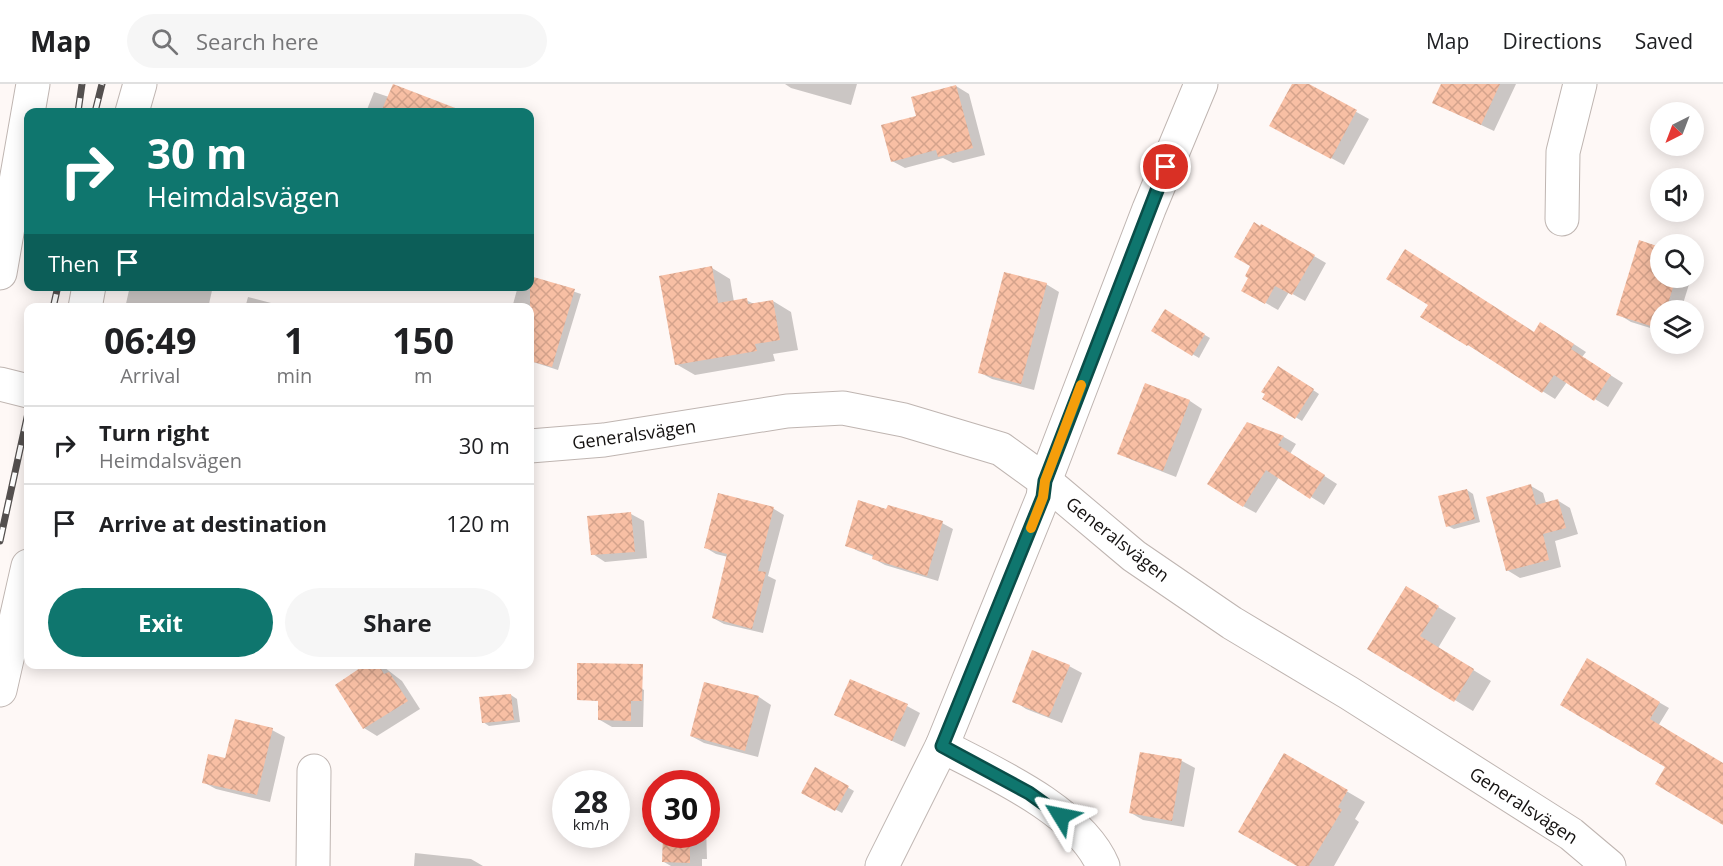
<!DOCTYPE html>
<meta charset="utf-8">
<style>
:root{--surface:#fff;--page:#f6f6f6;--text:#202124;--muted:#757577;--line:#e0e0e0;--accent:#0f766e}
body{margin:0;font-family:"Open Sans",sans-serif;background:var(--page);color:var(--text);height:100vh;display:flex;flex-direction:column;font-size:22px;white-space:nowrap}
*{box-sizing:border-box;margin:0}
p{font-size:20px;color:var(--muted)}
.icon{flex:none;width:33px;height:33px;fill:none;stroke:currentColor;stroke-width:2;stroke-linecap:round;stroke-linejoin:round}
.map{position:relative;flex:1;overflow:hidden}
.sheet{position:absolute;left:24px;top:219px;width:510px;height:366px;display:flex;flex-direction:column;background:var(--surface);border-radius:12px;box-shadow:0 3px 15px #0003}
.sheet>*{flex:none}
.hud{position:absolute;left:24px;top:24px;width:510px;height:183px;border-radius:12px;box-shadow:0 3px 15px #0003;background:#0f766e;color:#fff;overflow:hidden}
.needle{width:39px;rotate:222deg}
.fabs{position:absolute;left:1650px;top:18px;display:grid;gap:12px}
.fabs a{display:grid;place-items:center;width:54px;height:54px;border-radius:50%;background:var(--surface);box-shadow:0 3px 15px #0003;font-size:30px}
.speed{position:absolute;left:552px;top:686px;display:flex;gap:12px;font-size:30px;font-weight:700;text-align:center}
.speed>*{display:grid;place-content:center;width:78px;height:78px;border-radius:50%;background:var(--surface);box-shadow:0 3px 15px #0003;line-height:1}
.speed small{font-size:15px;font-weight:400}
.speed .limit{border:9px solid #d22;background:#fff;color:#111}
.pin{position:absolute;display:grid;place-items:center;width:51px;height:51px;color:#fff;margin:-26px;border:3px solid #fff;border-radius:50%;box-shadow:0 2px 6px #0007}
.me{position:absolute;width:66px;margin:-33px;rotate:305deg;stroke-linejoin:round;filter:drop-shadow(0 0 4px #0008)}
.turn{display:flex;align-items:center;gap:21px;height:126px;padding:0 24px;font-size:27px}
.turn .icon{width:78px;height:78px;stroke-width:2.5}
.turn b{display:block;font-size:42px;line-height:51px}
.then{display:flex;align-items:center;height:57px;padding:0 24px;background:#0003;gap:12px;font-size:22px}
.eta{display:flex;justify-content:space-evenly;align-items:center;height:102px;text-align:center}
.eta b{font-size:36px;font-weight:700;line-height:42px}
.button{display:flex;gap:12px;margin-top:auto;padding:12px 24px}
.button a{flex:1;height:69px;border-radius:36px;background:var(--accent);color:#fff;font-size:24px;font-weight:700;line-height:69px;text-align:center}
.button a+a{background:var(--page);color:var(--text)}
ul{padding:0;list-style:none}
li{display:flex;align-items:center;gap:18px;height:78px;padding:0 24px;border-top:2px solid var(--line)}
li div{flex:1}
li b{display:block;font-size:22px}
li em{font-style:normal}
header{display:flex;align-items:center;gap:36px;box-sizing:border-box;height:84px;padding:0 30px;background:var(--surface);border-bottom:2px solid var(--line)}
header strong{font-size:28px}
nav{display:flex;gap:33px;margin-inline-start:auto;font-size:21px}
.search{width:420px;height:54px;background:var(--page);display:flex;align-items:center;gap:15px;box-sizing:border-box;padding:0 21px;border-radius:33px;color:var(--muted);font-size:22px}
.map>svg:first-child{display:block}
.shadow{fill:#0003}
.building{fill:url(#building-cross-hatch)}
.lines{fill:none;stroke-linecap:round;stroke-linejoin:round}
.street-casing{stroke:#bfb5b1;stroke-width:35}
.street{stroke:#fff;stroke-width:33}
.rail-casing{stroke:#54504f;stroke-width:7}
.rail{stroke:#fff;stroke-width:4.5;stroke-dasharray:14;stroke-linecap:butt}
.route-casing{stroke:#0a4d48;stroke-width:15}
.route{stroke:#0f766e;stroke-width:10}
.slow{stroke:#f59e0b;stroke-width:10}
.labels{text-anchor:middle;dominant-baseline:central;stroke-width:6;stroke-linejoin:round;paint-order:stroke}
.street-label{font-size:18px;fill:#141110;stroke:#fff}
</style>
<header>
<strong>Map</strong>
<div class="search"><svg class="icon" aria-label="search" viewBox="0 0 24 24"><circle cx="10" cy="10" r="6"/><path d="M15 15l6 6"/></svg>Search here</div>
<nav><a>Map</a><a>Directions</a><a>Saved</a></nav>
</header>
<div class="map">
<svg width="1723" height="782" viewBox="0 0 1723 782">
<defs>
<pattern id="building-cross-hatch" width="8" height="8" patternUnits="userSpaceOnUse" patternTransform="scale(1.5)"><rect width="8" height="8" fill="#f8bfa4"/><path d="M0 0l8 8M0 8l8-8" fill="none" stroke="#d4a38c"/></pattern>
</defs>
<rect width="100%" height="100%" fill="#fef8f6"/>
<g class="shadow">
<path d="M785 0H857L851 21 791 4Z"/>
<path d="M1294 0H1306L1369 35 1344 81 1271 41Z"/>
<path d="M1443 0H1516L1494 47 1447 25Z"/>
<path d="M956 2 969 10 985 71 953 79 943 74 905 84 892 77 917 33Z"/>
<path d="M374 8 389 13 453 24 460 28H366Z"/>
<path d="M1262 142 1326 179 1305 217 1289 208 1278 226 1243 206 1250 193Z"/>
<path d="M1640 158 1660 164V194H1691L1681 226H1660V247L1631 238 1618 230Z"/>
<path d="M712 184 730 195 734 218 746 216 754 220 773 217 791 228 798 266 773 270 775 277 695 291 676 280Z"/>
<path d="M530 193 581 210 558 286 530 277V224H512L518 202H530Z"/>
<path d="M1046 200 1059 208 1034 306 992 295 979 288Z"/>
<path d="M130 202H213L209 220 223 224H125Z"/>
<path d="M248 213 290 224H245Z"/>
<path d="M1165 227 1210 254 1199 274 1153 247Z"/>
<path d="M1554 247 1586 268 1582 273 1623 299 1608 323 1567 298 1555 315 1468 261Z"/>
<path d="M1285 287 1319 310 1302 337 1264 314Z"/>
<path d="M1146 301 1190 317 1202 325 1176 393 1132 376 1119 369Z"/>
<path d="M1248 339 1284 353 1296 360 1290 370 1337 400 1324 421 1279 393 1256 429 1243 422Z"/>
<path d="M1531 402 1543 409 1546 419 1557 416 1570 424 1578 450 1555 457 1561 483 1520 494 1507 486Z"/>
<path d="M1467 406 1473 410 1480 438 1454 445 1448 442Z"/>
<path d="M720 411 774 425 784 431 768 492 776 496 763 549 724 540 713 534 728 473 716 470 706 464Z"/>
<path d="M887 427 942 439 953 445 938 497 885 481 874 475V473L858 467 847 461Z"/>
<path d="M631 430 644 437 647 474 605 478 593 470Z"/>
<path d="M1425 515 1456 534 1438 564 1491 597 1473 627 1369 564Z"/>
<path d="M1587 577 1669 624 1658 642 1723 680V739L1667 683Z"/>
<path d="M369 580H380L402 597 420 625 377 652 364 644Z"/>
<path d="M1069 582 1082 589 1062 639 1026 625 1014 617Z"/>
<path d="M631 599 644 606 643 643H612L600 636Z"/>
<path d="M511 611 517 615 520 638 489 642 483 638Z"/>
<path d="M759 613 771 621 758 673 704 659 691 652Z"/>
<path d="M907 622 920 629 905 663 836 631Z"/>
<path d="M272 646 285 653 270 718 216 705 203 698Z"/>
<path d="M1285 671 1365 718 1355 735 1359 738 1334 782H1299Z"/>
<path d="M1182 677 1195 684 1184 743 1143 736 1131 729Z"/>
<path d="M816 685 854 707 842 729 803 708Z"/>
<path d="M706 741 707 775H702V782H671L664 778 666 750H706Z"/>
<path d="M415 769 471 775 483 782H414Z"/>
</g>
<g class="building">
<path d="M393 0 463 27 462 28H381Z"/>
<path d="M1292 0H1309L1357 26 1331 75 1269 42Z"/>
<path d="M1441 0H1500L1481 41 1432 19Z"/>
<path d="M956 1 973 64 938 73 936 66 891 78 881 41 916 32 911 13Z"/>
<path d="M1254 138 1260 142 1261 140 1315 171 1292 211 1275 202 1265 220 1241 207 1248 194 1245 192 1250 182 1234 173Z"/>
<path d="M1639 156 1660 163V194H1676L1666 226H1660V245L1616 231Z"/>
<path d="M1405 165 1534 248 1540 238 1574 260 1571 265 1611 291 1594 317 1554 291 1542 309 1468 261 1467 262 1420 233 1428 221 1386 195Z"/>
<path d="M712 182 718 219 747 214 748 220 773 216 780 256 755 260 757 267 675 281 659 192Z"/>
<path d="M1004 188 1047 199 1021 300 978 289Z"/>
<path d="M530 192 575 205 552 283 530 277Z"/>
<path d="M1165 225 1205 250 1192 272 1151 247Z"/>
<path d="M1278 282 1314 305 1295 335 1262 315 1265 310 1261 308Z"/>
<path d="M1145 299 1190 316 1163 387 1117 370Z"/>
<path d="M1247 338 1284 352 1278 361 1325 391 1310 415 1266 386 1243 423 1207 400Z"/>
<path d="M1531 400 1536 421 1558 415 1566 444 1543 450 1549 476 1506 487 1486 413Z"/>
<path d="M1467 405 1475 435 1446 443 1438 412Z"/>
<path d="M718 409 774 423 758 487 766 488 752 545 712 534 727 470 704 464Z"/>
<path d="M858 416 886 425 888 421 943 437 927 492 872 475 873 471 845 462Z"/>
<path d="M631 428 635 468 591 471 587 432Z"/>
<path d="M1406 502 1439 522 1420 552 1474 585 1454 618 1367 565Z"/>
<path d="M1032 566 1070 581 1049 633 1012 618Z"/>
<path d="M1587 574 1660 618 1650 635 1723 679V741L1655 700 1665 683 1560 621Z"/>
<path d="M577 579 643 580 642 617H631V637L598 636V617L577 616Z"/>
<path d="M366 580H378L384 590 389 588 408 617 363 645 335 601Z"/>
<path d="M850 595 908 620 892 657 834 631Z"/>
<path d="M704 598 759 612 745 667 690 652Z"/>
<path d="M511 610 514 636 482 639 479 613Z"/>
<path d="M235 635 273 644 257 711 202 699 208 670 225 674Z"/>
<path d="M1140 668 1182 675 1172 737 1129 729Z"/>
<path d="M1284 669 1348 706 1338 723 1342 726 1309 782H1297L1238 748Z"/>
<path d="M815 683 849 702 835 727 801 709Z"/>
<path d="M663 750H690V779L662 778Z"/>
</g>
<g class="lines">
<g class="street-casing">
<g id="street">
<path d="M132 28 140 0"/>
<path d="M1562 135 1563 68 1580 0"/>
<path d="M0 189 33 0"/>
<path d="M85 224 89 202"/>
<path d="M0 300 28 307"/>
<path d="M530 362 604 356 787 327 843 324 904 336 1001 365 1045 397 1134 472 1232 539 1349 609 1571 750 1609 782"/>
<path d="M0 606 28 482"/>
<path d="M942 662C994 689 1080 727 1103 782"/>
<path d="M313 782 314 687"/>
<path d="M882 782 942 662 1043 413 1045 397 1149 125 1201 0"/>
</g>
</g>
<use href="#street" class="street"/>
<g class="rail-casing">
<g id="rail">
<path d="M78 28 82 0"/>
<path d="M95 28 102 0"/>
<path d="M53 224 58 202"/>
<path d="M0 457 28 329"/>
</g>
</g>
<use href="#rail" class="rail"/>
</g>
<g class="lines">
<g class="route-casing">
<path id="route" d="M1061 732 1029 709 942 662 1043 413 1045 397 1166 83"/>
</g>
<use href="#route" class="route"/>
<path class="slow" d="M1031 444 1043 413 1045 397 1081 301"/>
</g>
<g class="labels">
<g class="street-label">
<text transform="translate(634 350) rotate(-8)">Generalsvägen</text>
<text transform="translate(1118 455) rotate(38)">Generalsvägen</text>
<text transform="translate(1524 721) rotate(33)">Generalsvägen</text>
</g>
</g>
</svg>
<div class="fabs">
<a><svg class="needle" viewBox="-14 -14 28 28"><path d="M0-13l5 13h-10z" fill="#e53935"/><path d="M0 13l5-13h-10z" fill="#757577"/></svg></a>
<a><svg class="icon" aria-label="sound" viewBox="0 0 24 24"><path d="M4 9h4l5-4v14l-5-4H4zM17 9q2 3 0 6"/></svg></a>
<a><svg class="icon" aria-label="search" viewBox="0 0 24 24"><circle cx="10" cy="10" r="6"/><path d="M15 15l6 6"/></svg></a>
<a><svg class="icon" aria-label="layers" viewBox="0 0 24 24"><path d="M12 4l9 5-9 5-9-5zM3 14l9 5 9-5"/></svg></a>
</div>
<div class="speed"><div>28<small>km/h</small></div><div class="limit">30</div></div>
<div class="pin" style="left:1166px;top:83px;background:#d93025"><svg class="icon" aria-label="arrive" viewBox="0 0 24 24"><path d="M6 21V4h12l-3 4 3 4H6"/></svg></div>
<svg class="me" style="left:1061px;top:732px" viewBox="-20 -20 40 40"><path d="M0-17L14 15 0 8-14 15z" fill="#0f766e" stroke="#fff" stroke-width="4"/></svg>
<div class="hud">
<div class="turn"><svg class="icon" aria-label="right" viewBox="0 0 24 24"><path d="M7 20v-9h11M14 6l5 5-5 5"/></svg><div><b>30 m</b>Heimdalsvägen</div></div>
<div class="then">Then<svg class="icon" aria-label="arrive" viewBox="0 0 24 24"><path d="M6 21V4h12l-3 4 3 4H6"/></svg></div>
</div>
<section class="sheet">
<div class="eta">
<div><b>06:49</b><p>Arrival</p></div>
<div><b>1</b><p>min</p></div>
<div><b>150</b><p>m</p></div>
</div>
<ul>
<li><svg class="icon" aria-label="right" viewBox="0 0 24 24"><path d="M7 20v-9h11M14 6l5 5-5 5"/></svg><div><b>Turn right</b><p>Heimdalsvägen</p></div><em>30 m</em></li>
<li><svg class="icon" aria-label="arrive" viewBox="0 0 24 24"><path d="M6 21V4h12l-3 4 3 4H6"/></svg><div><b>Arrive at destination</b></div><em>120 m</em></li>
</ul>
<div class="button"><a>Exit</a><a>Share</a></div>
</section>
</div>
